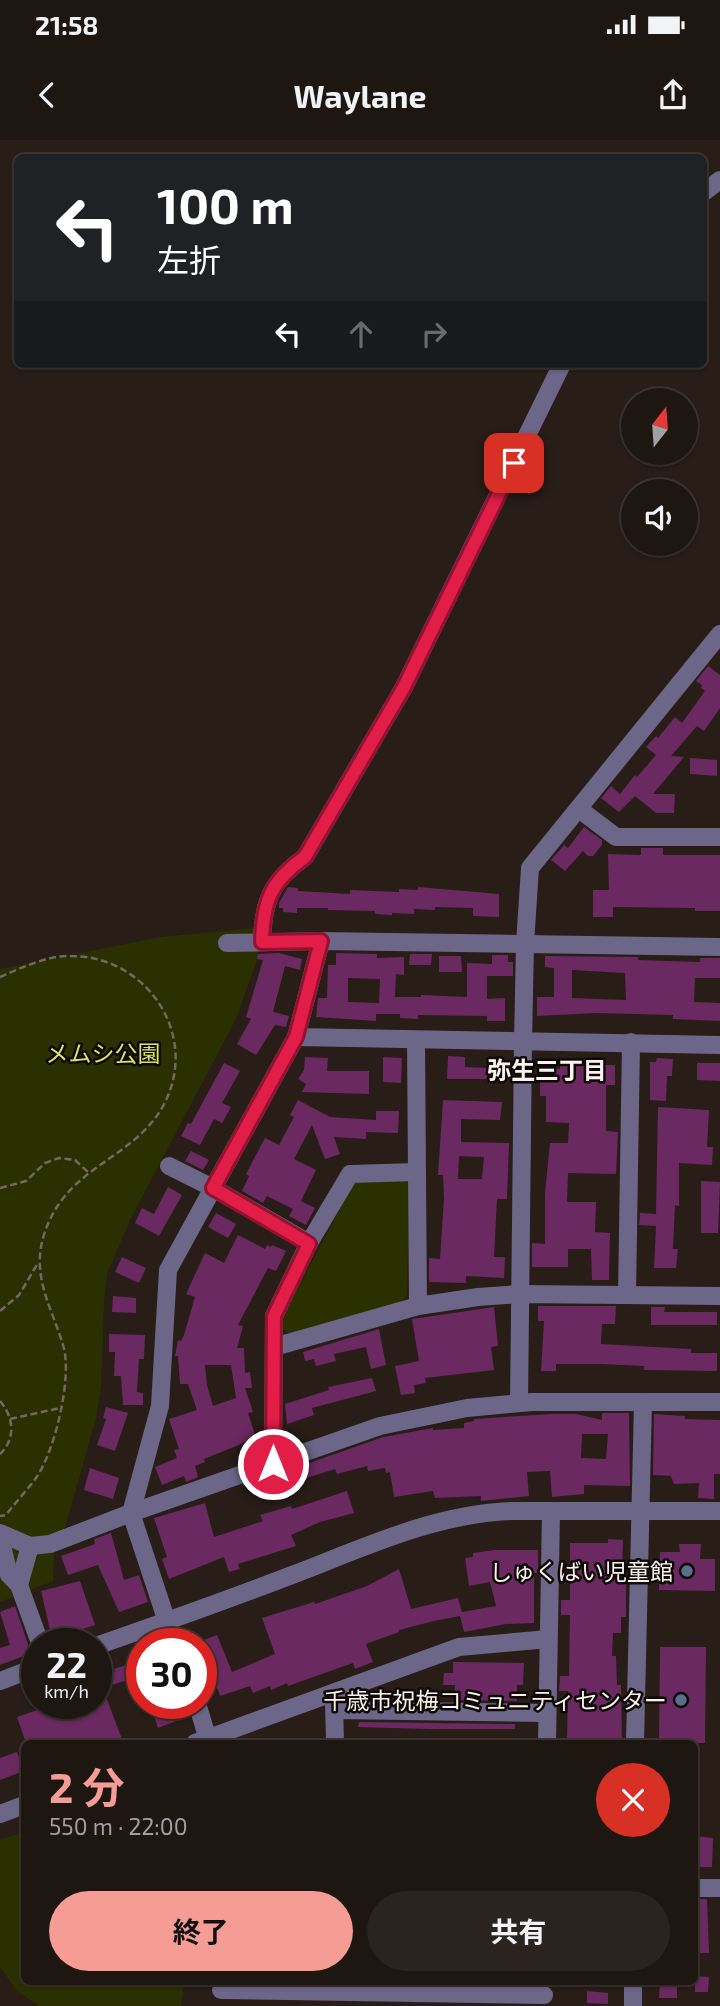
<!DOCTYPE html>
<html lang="ja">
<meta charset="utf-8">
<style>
:root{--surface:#1e1611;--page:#2b231f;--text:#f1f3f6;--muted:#a19f9f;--line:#3c3531;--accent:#f59c94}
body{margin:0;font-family:"Exo 2","Noto Sans JP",sans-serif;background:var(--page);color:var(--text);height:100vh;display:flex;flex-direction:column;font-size:26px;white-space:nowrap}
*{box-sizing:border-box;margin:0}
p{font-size:23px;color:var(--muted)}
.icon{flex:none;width:38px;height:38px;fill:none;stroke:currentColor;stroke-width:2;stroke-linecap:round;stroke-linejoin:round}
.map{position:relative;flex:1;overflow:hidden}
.side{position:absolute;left:21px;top:1600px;width:677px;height:245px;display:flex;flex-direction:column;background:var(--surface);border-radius:10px;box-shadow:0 2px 5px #0004,0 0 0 2px var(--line)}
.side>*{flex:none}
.guide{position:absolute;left:14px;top:14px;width:693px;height:214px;border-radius:10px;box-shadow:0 2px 5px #0004,0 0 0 2px var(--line);background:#202124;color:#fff;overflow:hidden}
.needle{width:46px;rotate:17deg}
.controls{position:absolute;left:621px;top:248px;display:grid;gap:14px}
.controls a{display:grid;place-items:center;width:77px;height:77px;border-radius:50%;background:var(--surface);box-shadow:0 2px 5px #0004,0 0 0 2px var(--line);font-size:35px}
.speed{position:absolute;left:21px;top:1488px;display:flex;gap:14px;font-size:35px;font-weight:700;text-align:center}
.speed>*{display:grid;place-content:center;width:91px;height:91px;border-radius:50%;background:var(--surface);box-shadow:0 2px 5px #0004,0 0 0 2px var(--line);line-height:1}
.speed small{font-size:18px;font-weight:400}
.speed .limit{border:10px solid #d22;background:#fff;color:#111}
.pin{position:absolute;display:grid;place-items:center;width:60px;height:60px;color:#fff;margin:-30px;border-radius:14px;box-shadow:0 4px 10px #0006}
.me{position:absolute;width:77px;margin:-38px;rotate:0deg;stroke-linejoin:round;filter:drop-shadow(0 0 5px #0008)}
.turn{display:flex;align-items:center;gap:24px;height:147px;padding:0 28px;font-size:32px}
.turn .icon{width:91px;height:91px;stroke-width:2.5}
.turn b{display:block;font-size:49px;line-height:60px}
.lanes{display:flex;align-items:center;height:66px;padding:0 28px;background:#0003;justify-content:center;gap:35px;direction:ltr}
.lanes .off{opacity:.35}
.round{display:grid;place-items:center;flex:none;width:74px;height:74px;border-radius:37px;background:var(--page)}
.overview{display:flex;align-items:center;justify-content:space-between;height:119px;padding:0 28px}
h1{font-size:42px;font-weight:700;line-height:52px;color:var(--accent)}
.button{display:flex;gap:14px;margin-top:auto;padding:14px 28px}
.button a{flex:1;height:80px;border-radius:42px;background:var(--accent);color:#111;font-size:28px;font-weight:700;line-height:80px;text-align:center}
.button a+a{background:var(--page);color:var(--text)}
.status{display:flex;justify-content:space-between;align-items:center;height:49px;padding:0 35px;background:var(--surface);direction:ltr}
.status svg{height:19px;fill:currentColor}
header{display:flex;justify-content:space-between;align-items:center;height:91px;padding:0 28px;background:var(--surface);font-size:32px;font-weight:700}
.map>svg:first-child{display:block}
.green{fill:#2b3000}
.building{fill:#6b2961;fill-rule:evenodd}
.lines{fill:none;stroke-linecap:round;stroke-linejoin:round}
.path{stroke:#726863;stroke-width:2.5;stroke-dasharray:7 3.5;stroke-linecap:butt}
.minor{stroke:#6c6688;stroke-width:18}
.route-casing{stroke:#92132f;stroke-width:18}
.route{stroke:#e11d48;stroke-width:12}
.service-dot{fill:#5c6f8a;stroke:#0e0906;stroke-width:2.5}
.labels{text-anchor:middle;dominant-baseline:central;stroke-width:5;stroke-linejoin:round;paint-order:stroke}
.park-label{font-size:23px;fill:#d5e66a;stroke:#0e0906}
.poi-label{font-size:23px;fill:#faf2ee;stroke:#0e0906;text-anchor:end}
.neighbourhood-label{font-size:24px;font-weight:bold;fill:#faf2ee;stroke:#0e0906}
</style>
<div class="status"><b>21:58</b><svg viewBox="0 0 49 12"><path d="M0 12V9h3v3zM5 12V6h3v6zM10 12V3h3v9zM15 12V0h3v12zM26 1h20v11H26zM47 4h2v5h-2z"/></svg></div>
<header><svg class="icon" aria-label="back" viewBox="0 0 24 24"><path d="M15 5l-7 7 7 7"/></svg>Waylane<svg class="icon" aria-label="share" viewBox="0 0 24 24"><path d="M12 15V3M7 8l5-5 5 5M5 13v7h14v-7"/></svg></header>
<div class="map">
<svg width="720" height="1866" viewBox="0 0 720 1866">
<rect width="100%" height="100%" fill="#281d17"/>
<g class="green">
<path d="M257 788 258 817 236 879 131 1078 107 1134 104 1162 101 1246 97 1274 66 1385 54 1412 53 1441 0 1462V829L161 797Z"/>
<path d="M409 1038 407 1156 398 1164 290 1194 281 1188 283 1176 356 1039Z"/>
<path d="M24 1692V1841H184L181 1866H39L17 1851 0 1827V1700Z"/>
</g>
<g class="building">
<path d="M708 526 720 535V568L704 591 697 586 671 616 684 617 653 654H675L674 673H656L635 656 619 672 601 658 611 646 620 654 635 635 637 637 656 615 646 607 656 596 658 598 675 577 682 583 705 551 701 548 702 545 696 541Z"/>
<path d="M690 618 717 620V636L690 634Z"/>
<path d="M584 687 602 700V705L593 716H588L583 711 565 731 551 720 564 705 568 708Z"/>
<path d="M641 708H663V715H720V771H695V768L613 767V777H593V750H609L608 714 641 715Z"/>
<path d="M288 747 298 748V751L350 754V750L399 752V749L418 750V747L499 754V777L473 776V768L435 767V770L414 769V774L392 773V775L375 774V771L328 770V768H297V773L283 772V768H279V763Z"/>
<path d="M279 813 302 819 300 830 285 826 273 872 289 876 286 887 275 885 256 915 237 904 251 879 246 877 263 820 257 819 258 814Z"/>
<path d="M336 813 377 814V818L404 817V835L396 834 395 857H421V855L467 857V823L492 824V815H508V822H513V836H487V859L505 858V881H487V876L418 875V879L400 878V874H376V881L316 877 318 858H327L328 825H336ZM348 838 380 839 379 863 348 862Z"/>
<path d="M410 814H432L431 825H409Z"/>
<path d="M439 816H461L462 832H439Z"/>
<path d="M545 816 638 817V820L700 822V818H720V838H695L694 862 720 863V881L673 879V875L596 873 537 876V857H554V828L545 827ZM572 830 625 833 626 860 572 858Z"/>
<path d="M448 916 465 917V927L491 928V922L508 923V939H447Z"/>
<path d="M305 917 328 918 327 931H369V954L302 952 306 944 298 939 304 930Z"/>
<path d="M383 917 402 918 401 943 383 942Z"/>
<path d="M560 918 590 921V925H615V945H606V991L618 992 616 1034 568 1033 567 1062H596L595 1092 610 1093 609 1140H592L591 1109H568V1127H532V1103L545 1104V1053L550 1003H568L569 983 546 982V956H540V938H554L555 928 560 929Z"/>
<path d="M657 918 673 919 672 936H667L666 961 650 960V922H656Z"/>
<path d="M224 923 240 931 222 963 231 967 222 983 214 979 200 1005 181 996 188 983 191 984Z"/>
<path d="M697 923H720V941L697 940Z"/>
<path d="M298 960 330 977 376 980V971H399L398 993 366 992V999L334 997 340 1014 325 1019 312 985 294 1019 316 1030 301 1061 315 1068 306 1085 289 1076 293 1069 267 1056 263 1063 242 1051 249 1036 246 1034 265 998 279 1005 294 977 290 975Z"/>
<path d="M443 960 502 962 500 980 461 979V1002L509 1003 507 1059H497L494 1117H505L504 1138 466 1136V1143L429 1142V1118L440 1119 444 1059 443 1035H438ZM459 1016 484 1017 482 1039H458Z"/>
<path d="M658 967 709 970 707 1007H713L712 1025 679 1023V1066L675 1065 673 1109H678L676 1128H654L656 1086 639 1085 640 1073 656 1074Z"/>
<path d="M191 1011 209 1020 203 1030 185 1021Z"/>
<path d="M701 1041 720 1042 718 1093H701Z"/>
<path d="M168 1047 182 1055 159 1096 135 1083 142 1068 154 1074Z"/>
<path d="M216 1073 236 1084 228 1098 208 1087Z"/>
<path d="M238 1095 265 1109 267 1105 271 1107 272 1105 286 1111 276 1131 268 1128 238 1185 243 1186 237 1208H244L245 1233 250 1232 252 1248H245L253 1272 248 1273 256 1298 204 1319 205 1322 195 1326 198 1337 186 1342 184 1336 162 1345 155 1327 177 1318 174 1310 179 1309 169 1279 197 1270 188 1244H180L178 1216H175L178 1200 181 1201 184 1195 195 1157 186 1154 205 1113 224 1123ZM205 1225H231L236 1258 213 1266 207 1245Z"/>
<path d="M122 1117 146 1128 139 1143 115 1132Z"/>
<path d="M113 1156 136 1158V1173L112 1172Z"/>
<path d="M538 1166H616L615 1184H602L601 1204 691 1209V1213H717V1231L644 1230V1226L601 1224H556V1231H541L544 1181H538Z"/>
<path d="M494 1167 498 1206 491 1207 494 1230 425 1238 426 1243 414 1245 415 1253 401 1255 395 1226 419 1221 412 1179Z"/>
<path d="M651 1167H665L664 1172H717V1185H651Z"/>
<path d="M379 1189 386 1225 371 1229 366 1207 334 1214 336 1221 316 1226 314 1219 305 1221 303 1212Z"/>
<path d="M109 1194 145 1195 144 1219H139L137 1252 143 1253V1265H123L121 1236H114L115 1212H109Z"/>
<path d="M372 1238 376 1251 312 1268 314 1275 287 1284 285 1264 329 1250 328 1247Z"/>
<path d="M106 1267 128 1273 115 1311 97 1305 106 1279 103 1278Z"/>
<path d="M602 1273H629L630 1346 584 1345V1354L552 1357 550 1331 527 1332 529 1356 481 1361V1356L435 1358 433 1351 394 1357 390 1332 386 1333 385 1328 368 1331 367 1326 337 1334 335 1329 284 1345 281 1333 383 1297 433 1288V1290L464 1288V1283L474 1281V1279L551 1274H576L602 1280ZM582 1294H608L606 1319 581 1318Z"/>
<path d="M654 1274 685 1276V1279L720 1280V1334H714V1359L698 1358 699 1343 674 1344 671 1336 653 1335Z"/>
<path d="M90 1328 119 1338 113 1359 84 1350Z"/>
<path d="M347 1351 354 1373 320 1382 291 1395 296 1406 238 1424 240 1429 229 1432 224 1417 169 1439 162 1419 167 1417 154 1378 205 1363 214 1397 263 1381 260 1375 291 1366 292 1369Z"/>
<path d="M111 1393 124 1440 139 1435 148 1462 119 1472 98 1425 68 1435 61 1416 95 1404 94 1399Z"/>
<path d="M608 1399 623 1400 622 1440H626V1477H621V1493H613L612 1516H616L617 1545H621L622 1601H567L568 1551H559L560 1536H569L570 1475H561V1460H570V1403H608Z"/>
<path d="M679 1404H701L700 1419H715V1451L659 1450 660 1412H680Z"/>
<path d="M495 1410H538V1433H534V1483L506 1484 464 1492 460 1476 434 1481 399 1490V1492L366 1504 373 1522 355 1529 353 1523 288 1546 287 1543 271 1550 270 1546 253 1553 250 1546 220 1556 201 1503 199 1502 217 1495 232 1532 275 1514 262 1478 314 1462 315 1464 367 1446 399 1429 411 1469 458 1458 462 1472 496 1466 490 1442 469 1446 465 1418 473 1417V1413Z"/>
<path d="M80 1441 95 1485 67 1494 68 1501 53 1503 41 1451Z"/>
<path d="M15 1466 29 1507 34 1512 0 1525V1508L10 1505 0 1472Z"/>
<path d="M660 1507H706L705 1603H659Z"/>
<path d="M142 1520V1535L112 1545 108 1534 115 1532 114 1529Z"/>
<path d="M453 1522 524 1523 523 1545H517V1561L454 1560 455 1545H443L444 1533H453Z"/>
<path d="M96 1531 122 1599 111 1603H26L17 1577 58 1563H96Z"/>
<path d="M153 1563H179L184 1578 158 1588 153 1573 156 1572Z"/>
<path d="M359 1582 515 1584V1589H429L358 1587Z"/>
<path d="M17 1612 24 1631 0 1640V1618Z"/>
<path d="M695 1696 713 1698 712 1727H695Z"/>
<path d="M695 1759H707L709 1813H695Z"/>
<path d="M695 1836 709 1837 708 1852H695Z"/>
<path d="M660 1841H677V1858H659Z"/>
<path d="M587 1851 608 1853V1864L587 1863Z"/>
</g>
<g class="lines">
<g class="path">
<path d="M0 837C21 828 48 815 71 816 148 816 201 897 163 966 132 1022 64 1025 43 1098 32 1138 52 1168 63 1205 73 1236 55 1311 36 1338 27 1350 16 1362 6 1375L0 1376"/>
<path d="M0 1048 26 1041 45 1023 59 1018 75 1020 88 1032"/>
<path d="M0 1171 19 1155 38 1123"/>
<path d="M0 1261C14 1277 16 1299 0 1314"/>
<path d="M10 1279 60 1268"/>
</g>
<g class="minor">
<path d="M704 52 720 40"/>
<path d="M579 669 616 697H720"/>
<path d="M262 802C263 761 271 741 305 717L404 547 562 224"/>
<path d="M227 803 321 801 720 807"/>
<path d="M296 897 720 905"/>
<path d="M416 900 418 1166"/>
<path d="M169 1026 213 1048 309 1103"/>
<path d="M627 1155 631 902"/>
<path d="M274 1207 418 1166 478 1157 520 1154 720 1156"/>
<path d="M519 1263 523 902 525 804 530 728 720 494"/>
<path d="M273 1324 274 1176 309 1103 350 1034 416 1032"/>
<path d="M0 1393 30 1406 50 1404 131 1373 380 1286 467 1268 532 1262H720"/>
<path d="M0 1398 9 1435 19 1445 40 1503"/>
<path d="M19 1445 30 1406"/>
<path d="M174 1503 131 1373 160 1266 168 1130 296 897 321 801"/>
<path d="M96 1506C162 1483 227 1460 292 1435 363 1408 434 1374 511 1371H720"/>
<path d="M0 1541 37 1527"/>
<path d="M334 1561 335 1603"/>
<path d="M197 1563 209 1603"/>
<path d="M335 1570 547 1573"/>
<path d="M195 1603 459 1507 548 1499"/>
<path d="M547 1603 551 1371"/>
<path d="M635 1603 643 1262"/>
<path d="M0 1674 24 1665"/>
<path d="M695 1748H720"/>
<path d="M221 1850 544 1855"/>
<path d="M633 1866V1841"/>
</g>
</g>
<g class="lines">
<g class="route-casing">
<path id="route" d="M273 1324 274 1176 309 1104 213 1048 296 897 321 801 262 802C263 761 271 741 305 717L404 547 514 323"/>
</g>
<use href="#route" class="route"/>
</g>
<g class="service-dot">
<circle cx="687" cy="1431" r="7"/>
<circle cx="681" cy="1560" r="7"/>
</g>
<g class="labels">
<g class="park-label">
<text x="103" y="913">メムシ公園</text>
</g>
<g class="poi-label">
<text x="673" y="1431">しゅくばい児童館</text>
<text x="667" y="1560">千歳市祝梅コミュニティセンター</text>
</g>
<g class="neighbourhood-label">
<text x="547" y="929">弥生三丁目</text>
</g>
</g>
</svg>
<div class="controls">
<a><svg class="needle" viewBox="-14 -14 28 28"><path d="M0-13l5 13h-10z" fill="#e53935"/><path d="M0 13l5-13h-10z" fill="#a19f9f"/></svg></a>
<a><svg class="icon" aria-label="sound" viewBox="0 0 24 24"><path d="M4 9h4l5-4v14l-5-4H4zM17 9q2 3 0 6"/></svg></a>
</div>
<div class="speed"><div>22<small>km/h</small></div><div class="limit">30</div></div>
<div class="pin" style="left:514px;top:323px;background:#d93025"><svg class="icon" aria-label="arrive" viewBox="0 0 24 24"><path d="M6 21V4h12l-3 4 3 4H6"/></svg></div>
<svg class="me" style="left:273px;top:1324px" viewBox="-20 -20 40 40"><circle r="17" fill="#e11d48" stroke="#fff" stroke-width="3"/><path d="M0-11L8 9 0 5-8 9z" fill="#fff"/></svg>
<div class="guide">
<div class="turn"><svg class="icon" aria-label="left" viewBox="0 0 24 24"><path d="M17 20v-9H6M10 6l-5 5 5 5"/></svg><div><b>100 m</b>左折</div></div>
<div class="lanes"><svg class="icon" aria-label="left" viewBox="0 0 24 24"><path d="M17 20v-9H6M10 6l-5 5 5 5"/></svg><svg class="icon off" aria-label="ahead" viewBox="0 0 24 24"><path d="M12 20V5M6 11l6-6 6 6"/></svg><svg class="icon off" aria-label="right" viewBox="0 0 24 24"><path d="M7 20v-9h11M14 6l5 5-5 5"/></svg></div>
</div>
<section class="side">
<div class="overview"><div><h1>2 分</h1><p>550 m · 22:00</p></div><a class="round" style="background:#d93025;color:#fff"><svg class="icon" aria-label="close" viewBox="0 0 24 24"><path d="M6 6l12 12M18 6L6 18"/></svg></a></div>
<div class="button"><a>終了</a><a>共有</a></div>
</section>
</div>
